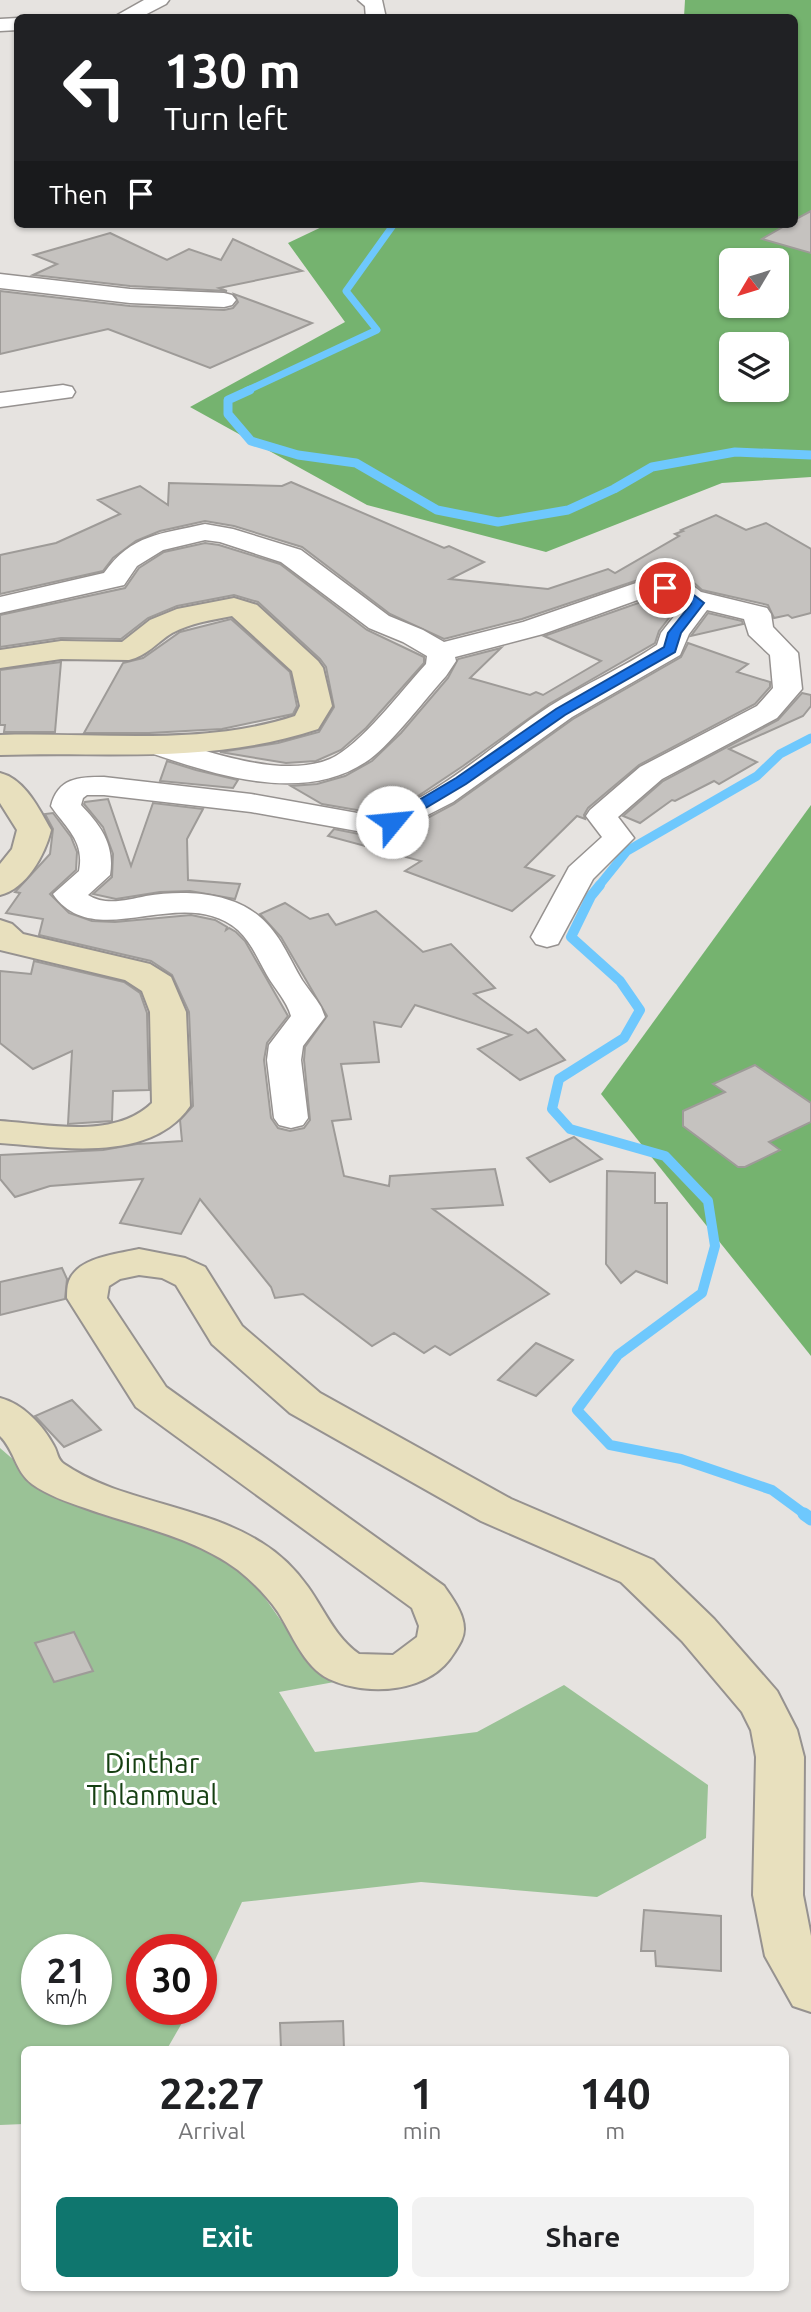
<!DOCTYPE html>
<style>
:root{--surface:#fff;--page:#f2f2f2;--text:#202124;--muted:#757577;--accent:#0f766e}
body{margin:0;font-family:Ubuntu,sans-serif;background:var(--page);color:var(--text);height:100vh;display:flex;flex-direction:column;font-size:26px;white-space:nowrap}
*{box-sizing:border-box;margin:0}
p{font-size:23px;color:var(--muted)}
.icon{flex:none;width:38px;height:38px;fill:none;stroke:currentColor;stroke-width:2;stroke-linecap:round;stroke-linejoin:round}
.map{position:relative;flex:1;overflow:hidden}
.sheet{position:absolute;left:21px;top:2046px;width:768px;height:245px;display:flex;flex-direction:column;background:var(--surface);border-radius:10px;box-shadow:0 2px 5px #0004}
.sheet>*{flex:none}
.hud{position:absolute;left:14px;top:14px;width:784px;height:214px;border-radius:10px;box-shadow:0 2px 5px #0004;background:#202124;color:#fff;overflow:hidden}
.needle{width:46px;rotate:232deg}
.buttons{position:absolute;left:719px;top:248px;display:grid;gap:14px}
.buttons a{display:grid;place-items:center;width:70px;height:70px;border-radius:10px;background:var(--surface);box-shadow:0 2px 5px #0004;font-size:35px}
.speed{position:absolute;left:21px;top:1934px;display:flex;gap:14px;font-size:35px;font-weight:700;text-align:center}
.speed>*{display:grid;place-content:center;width:91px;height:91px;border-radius:50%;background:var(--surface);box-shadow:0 2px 5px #0004;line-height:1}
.speed small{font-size:18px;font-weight:400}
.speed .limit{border:10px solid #d22;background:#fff;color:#111}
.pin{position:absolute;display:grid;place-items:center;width:60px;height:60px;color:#fff;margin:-30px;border:4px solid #fff;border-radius:50%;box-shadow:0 2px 7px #0007}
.me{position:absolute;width:77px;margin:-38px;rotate:62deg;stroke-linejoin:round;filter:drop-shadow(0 0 5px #0008)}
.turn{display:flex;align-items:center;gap:24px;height:147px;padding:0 35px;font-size:32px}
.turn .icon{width:91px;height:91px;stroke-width:2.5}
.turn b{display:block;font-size:49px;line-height:60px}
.then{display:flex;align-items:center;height:66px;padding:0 35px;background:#0003;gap:14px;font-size:26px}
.eta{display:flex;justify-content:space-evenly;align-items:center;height:119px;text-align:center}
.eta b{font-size:42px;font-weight:700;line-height:49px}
.button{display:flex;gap:14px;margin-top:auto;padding:14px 35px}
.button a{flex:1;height:80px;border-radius:10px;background:var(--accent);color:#fff;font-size:28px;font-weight:700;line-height:80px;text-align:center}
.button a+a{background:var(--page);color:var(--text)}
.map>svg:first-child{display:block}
.green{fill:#9ac296;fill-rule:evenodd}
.forest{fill:#75b36f;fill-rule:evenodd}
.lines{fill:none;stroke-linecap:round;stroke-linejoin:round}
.stream-far3{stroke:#6ec8fd;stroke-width:7}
.stream-far2{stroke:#6ec8fd;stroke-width:9}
.stream-far1{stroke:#6ec8fd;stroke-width:10}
.stream{stroke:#6ec8fd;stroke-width:13}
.building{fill:#c5c2bf;stroke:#9e9b98;stroke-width:2}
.street-casing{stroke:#969290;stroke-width:3}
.secondary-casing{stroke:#969290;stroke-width:4}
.street{fill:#fff;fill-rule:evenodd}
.secondary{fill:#e8e0be;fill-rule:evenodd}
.route{fill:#1a73e8;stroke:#114b97;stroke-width:2}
.labels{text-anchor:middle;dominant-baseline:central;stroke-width:6;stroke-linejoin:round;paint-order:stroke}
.near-park-label{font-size:28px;fill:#153f11;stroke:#fff}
</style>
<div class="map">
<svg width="811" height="2312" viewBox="0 0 811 2312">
<rect width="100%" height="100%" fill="#e6e3e0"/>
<path class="green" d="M0 1448 54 1495 184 1539 241 1564 289 1632 340 1681 279 1692 315 1752 477 1732 564 1685 708 1785 706 1838 597 1897 421 1882 242 1902 201 1990V1950H142V2009H190L167 2049H24V2124L0 2125ZM37 1950H96V2009H37Z"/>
<g class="forest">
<path d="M685 0H811V477L722 483 546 552 367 505 190 407 345 322 288 243 328 224H794V18L684 17ZM732 261H777V306H732ZM732 345H777V390H732Z"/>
<path d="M811 805V1356L601 1094Z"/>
</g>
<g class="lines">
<path class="stream-far3" d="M246 391 377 330 346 291 394 224"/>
<g class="stream-far2">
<path d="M250 390 228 400V414L251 441 298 455 356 463 437 510 498 522 568 510 614 489 652 467 735 452 811 455"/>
<path d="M598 887 627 851 757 776 780 754 811 738"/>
</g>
<path class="stream-far1" d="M600 885 591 896 571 937 620 981 640 1010 624 1038 559 1079 552 1109 570 1129 665 1156 708 1201 715 1246 702 1293 618 1355 577 1410 610 1445 681 1459 772 1490 806 1515"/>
<path class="stream" d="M804 1514 811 1519"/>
</g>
<g class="building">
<path d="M811 211V253L762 239 788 224H794V220Z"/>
<path d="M110 233 167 260 189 249 221 260 233 239 302 271 219 288 227 291 130 286 33 275 57 264 34 255Z"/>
<path d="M0 291 130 306 224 310 233 308 238 302 234 294 312 323 210 368 108 329 0 354Z"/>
<path d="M291 482 444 548 449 546 484 562 450 579 548 589 608 569 615 573 679 536 675 534 683 531 681 530 716 515 746 530 766 523 811 549V613L792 618 788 615 774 618 768 605 702 590 693 582 665 577 638 580 522 619 444 639 390 614 302 547 234 526 205 521 160 531 136 541 113 558 103 571 0 594V555L56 543 120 514 98 500 140 486 168 505 169 483 282 486Z"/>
<path d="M205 543 219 545 280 564 367 630 424 657V663L366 728 341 750 316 761 286 763 220 752 278 743 319 732 334 707 326 667 320 659 258 602 234 595 177 606 148 618 121 639 61 638 0 647V615L125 588 139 568 164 552Z"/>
<path d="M665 599 679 605 659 631 655 643 549 704 463 766 418 796 374 813 322 804 291 786 317 784 345 776 372 761 401 733 448 678 458 659 501 648 470 678 530 695 536 692 543 695 601 661 544 636 644 601Z"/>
<path d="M708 613 742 621 743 624 691 636Z"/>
<path d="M231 619 290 672 297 706 293 714 222 729 149 733H84L123 663 143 658 180 632Z"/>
<path d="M688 643 748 664 737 672 770 682V687L755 704 639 765 588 808 584 815 585 819 577 816 525 867 554 876 512 911 405 871 421 861 328 836 334 829 374 837 405 830 454 804 573 719 681 657Z"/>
<path d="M61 662 55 732H4L5 725H0V670Z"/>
<path d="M802 693 811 695V706L803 716 729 749 757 762 719 784 714 781 675 801 672 800 640 823 623 816 663 781 778 720Z"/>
<path d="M167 761 196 770 238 780 233 788 160 781Z"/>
<path d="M108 799 131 866 153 803 203 809 187 839 188 880 240 884 235 899 190 891 160 892 116 899 93 894 112 877 113 854 103 827 84 804 85 802Z"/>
<path d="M53 813 71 837 77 852 76 870 50 894 69 913 92 921 115 922 191 915 215 920 227 927 226 930 229 928 236 932 245 941 288 1016 267 1043 264 1060 271 1118 278 1128 290 1131 304 1128 310 1120 304 1060 305 1047 327 1016 281 937 260 914 285 903 310 919 328 914 336 925 376 911 423 952 451 944 495 988 474 994 528 1033 536 1029 565 1060 520 1080 478 1049 511 1035 415 1005 401 1027 374 1022 379 1062 341 1064 351 1119 332 1121 344 1176 389 1186 390 1176 495 1169 503 1205 433 1209 549 1294 450 1355 435 1346 424 1353 394 1333 372 1346 303 1294 275 1298 271 1287 200 1199 181 1234 120 1223 143 1179 50 1186 15 1197 0 1179V1155L103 1150 137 1144 182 1141 180 1120 193 1106 189 1012 172 975 151 961 39 935 43 919 6 913 20 893 15 892 50 854 53 829 45 814Z"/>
<path d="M34 961 124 982 140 993 147 1013 149 1090 113 1091 112 1121 68 1124 72 1051 33 1069 0 1043V971L31 974Z"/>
<path d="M755 1065 811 1103V1122L769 1142 780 1150 745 1167H738L683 1126V1111L725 1092 713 1084Z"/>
<path d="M574 1137 602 1159 550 1182 527 1158Z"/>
<path d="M607 1171 655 1173V1203H667V1283L636 1271 621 1283 606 1264Z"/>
<path d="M62 1268 67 1279 65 1299 0 1315V1282Z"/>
<path d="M536 1343 573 1360 536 1396 498 1380Z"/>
<path d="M72 1400 101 1430 64 1447 35 1416Z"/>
<path d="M74 1632 93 1671 54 1682 35 1643Z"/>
<path d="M644 1910 721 1916V1971L656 1966 655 1951H641Z"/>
<path d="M343 2021 344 2049H281L280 2023Z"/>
</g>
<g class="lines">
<g class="street-casing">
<g id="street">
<path d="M144 0H169L166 4 139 18H112Z"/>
<path d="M358 0H382L386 18H366L365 6Z"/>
<path d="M18 18V30L0 31V19Z"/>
<path d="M0 274 130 289 224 293 232 295 236 300 232 305 224 307 130 303 0 288Z"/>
<path d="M63 385 72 387 75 392 72 397 0 407V393Z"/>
<path d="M205 524 233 529 301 550 389 616 423 630 444 642 523 622 639 582 665 580 682 583 692 585 701 592 767 608 771 614 773 627 798 653 802 689 777 718 662 779 618 817 634 838 593 879 558 944 547 947 536 944 531 937 569 867 602 837 586 816 590 810 640 767 757 706 773 688 770 655 749 635 744 619 707 610 689 634 680 655 572 717 453 802 404 827 374 834 251 812 104 795H87L83 798 81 805C101 826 115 845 110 875L88 895C105 906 127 900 146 896 182 890 230 891 260 917 280 934 289 958 302 980 308 989 315 997 321 1007L325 1017 303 1046 301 1060 308 1118 303 1125 291 1128 279 1125 274 1118 267 1060 269 1045 291 1016C287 1001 275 989 267 975 258 959 251 942 238 930 182 882 95 955 53 894L79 871C85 841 66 828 51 806 58 778 78 777 104 777L251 794 374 816C433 803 499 739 550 706 585 684 623 668 657 645L661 633 683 605 674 598 665 596 643 598 543 634 455 657 456 661 446 676C425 699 393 742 370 759 304 807 210 773 142 750L137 744 142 738C163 732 188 746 209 752 244 762 295 774 330 759 361 745 402 690 426 664L427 656 403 642 369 628 281 562 220 542 205 540 163 550 137 566 124 585 0 613V597L104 573C132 534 161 534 205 524Z"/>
</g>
</g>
<g class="secondary-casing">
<g id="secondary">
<path d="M234 598 257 605 318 661 323 668 332 706 318 729C209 765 112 751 0 755V735C98 732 200 747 295 716L300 706 292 671 232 616C211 620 191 623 172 633 157 642 147 656 129 660L61 659 0 668V650L61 641 122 642 150 620 177 609Z"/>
<path d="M0 773C25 779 39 809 51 830 45 855 26 889 0 895V864L12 849 17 830 0 803Z"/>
<path d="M0 920 12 924 23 934 150 964 171 977 186 1012 190 1106C150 1164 60 1147 0 1143V1121C47 1124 114 1140 152 1103L150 1012 142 991 125 980 0 950Z"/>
<path d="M139 1249 185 1258 205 1267 242 1326 320 1393 511 1499 653 1560 714 1619 777 1691 797 1730 804 1757 803 1895 811 1936V2012L793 2006 765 1956 753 1895 756 1757 751 1730 742 1712 682 1641 621 1582 481 1521 290 1413 212 1344 176 1285 162 1278 139 1275 120 1279 109 1286 107 1298 166 1387 444 1586C452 1598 464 1613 464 1629 464 1638 459 1645 454 1653 430 1693 368 1697 329 1679 304 1667 292 1634 278 1612 267 1596 253 1582 238 1570 194 1537 135 1526 85 1508 67 1502 47 1495 32 1484 15 1471 15 1451 0 1436V1398C23 1404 43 1425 54 1446 58 1453 57 1459 64 1464 119 1502 203 1505 262 1543 280 1554 296 1570 308 1587 325 1611 335 1637 359 1654L393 1655 417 1637 419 1626 412 1608 136 1407 67 1298C67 1293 67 1286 69 1281 78 1257 118 1254 139 1249Z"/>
</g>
</g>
<use href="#street" class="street"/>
<use href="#secondary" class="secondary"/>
</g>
<path class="route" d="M665 584 686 589 704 603 681 633 675 652 565 715 466 784 397 825H387V819L456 778 556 709 664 647 668 633 691 604 678 594 660 590 658 588Z"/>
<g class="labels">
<g class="near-park-label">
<text x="152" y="1762">Dinthar<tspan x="152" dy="32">Thlanmual</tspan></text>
</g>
</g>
</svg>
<div class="buttons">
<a><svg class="needle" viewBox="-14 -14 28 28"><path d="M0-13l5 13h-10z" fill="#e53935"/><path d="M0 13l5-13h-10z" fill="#757577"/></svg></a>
<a><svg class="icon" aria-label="layers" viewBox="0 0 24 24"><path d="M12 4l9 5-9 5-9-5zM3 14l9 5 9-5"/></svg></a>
</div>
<div class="speed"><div>21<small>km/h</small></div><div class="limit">30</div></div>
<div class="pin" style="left:665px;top:588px;background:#d93025"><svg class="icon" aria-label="arrive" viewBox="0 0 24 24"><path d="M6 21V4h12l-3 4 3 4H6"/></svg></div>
<svg class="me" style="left:392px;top:822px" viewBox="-20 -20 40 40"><circle r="19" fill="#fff"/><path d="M0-13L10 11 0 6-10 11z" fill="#1a73e8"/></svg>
<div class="hud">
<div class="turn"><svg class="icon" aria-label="left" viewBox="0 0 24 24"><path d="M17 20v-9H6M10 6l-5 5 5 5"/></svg><div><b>130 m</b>Turn left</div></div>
<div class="then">Then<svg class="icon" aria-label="arrive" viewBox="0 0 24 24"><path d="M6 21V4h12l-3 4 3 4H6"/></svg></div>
</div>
<section class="sheet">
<div class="eta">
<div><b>22:27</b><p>Arrival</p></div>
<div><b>1</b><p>min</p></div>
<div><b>140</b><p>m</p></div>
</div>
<div class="button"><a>Exit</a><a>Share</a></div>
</section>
</div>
